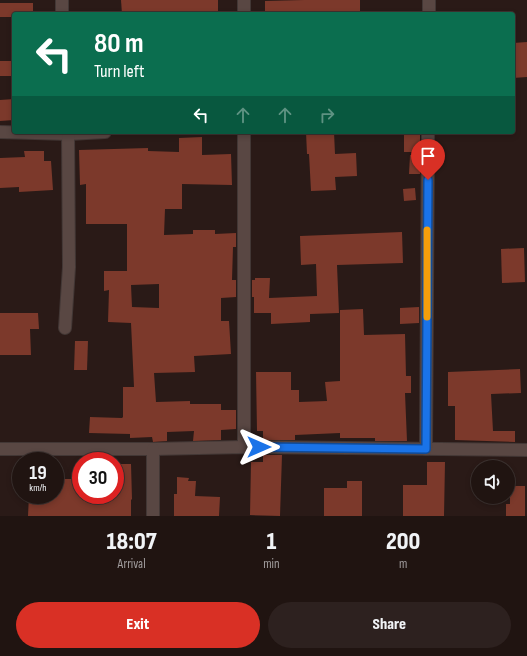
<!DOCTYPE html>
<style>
:root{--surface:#201411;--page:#2d211f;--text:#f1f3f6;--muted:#a29e9f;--line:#3d3331;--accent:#d93025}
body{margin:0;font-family:"Sofia Sans Condensed",sans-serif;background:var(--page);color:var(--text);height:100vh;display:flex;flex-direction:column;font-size:15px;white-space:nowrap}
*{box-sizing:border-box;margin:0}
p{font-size:13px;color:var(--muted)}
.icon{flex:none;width:22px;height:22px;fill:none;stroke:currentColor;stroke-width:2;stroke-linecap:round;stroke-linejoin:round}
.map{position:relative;height:516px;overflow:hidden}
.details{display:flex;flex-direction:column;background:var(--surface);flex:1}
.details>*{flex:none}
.hud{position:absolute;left:12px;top:12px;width:503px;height:122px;border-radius:4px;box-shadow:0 2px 6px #0003,0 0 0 1px var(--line);background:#0b6e4f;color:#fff;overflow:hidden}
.fabs{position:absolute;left:471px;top:460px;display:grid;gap:8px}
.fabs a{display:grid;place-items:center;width:44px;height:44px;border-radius:50%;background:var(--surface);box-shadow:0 2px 6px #0003,0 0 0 1px var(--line);font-size:20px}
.speed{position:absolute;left:12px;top:452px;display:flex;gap:8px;font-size:20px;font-weight:700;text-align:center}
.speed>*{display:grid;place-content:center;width:52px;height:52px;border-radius:50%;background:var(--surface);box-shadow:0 2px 6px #0003,0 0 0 1px var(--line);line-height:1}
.speed small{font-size:10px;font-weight:400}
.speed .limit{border:6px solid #d22;background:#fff;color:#111}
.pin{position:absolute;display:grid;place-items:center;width:34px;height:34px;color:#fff;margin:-41px -17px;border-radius:50% 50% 50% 0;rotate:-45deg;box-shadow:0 0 4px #0007}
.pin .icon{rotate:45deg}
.me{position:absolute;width:44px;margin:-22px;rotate:90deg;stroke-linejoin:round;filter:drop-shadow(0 0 3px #0008)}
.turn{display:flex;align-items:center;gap:14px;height:84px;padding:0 16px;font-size:18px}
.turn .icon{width:52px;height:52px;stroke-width:2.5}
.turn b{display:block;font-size:28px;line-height:34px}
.lanes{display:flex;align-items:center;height:38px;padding:0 16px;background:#0003;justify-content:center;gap:20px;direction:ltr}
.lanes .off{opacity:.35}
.eta{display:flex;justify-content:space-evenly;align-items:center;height:68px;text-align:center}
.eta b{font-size:24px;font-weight:800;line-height:28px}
.button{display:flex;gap:8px;margin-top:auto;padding:8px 16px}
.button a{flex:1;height:46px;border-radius:24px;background:var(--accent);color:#fff;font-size:16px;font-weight:800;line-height:46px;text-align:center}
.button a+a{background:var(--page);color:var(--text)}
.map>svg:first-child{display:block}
.building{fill:#7c392b;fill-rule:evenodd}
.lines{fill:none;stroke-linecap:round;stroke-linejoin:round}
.minor-casing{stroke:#423735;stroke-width:14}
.minor{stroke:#594743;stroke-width:12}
.route-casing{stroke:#114b97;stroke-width:10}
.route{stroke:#1a73e8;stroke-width:7}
.slow{stroke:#f59e0b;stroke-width:7}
</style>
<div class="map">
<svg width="527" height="516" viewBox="0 0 527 516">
<rect width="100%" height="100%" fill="#2a1a17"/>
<g class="building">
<path d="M121 0H218V14H122Z"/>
<path d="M304 0H360V14H265V1Z"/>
<path d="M0 3H33V14H14V17H0Z"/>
<path d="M527 42V77L513 78V43Z"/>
<rect x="0" y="61" width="14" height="15"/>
<path d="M14 99V120L0 121V100Z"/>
<path d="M306 132H334L335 154 356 153 357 176 335 177 336 190 311 191 309 154H307Z"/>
<rect x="404" y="132" width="16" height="20"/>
<path d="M202 137V155L231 154 232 185 182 184V209H165L164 235 193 234V230H215V234L236 233V247H233L232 280H236V297L221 298V321H229L231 354 194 356 195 372 154 373 156 402 190 401V404H221V410H236V429L221 430V440L193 441 194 431 167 432V441L153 442 152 437 130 438V434L89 433 90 417 122 418 123 417V387H134L131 323 108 322 109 290 104 291V271H127V224H86V184L80 185 79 150 148 148V151L179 152V138ZM159 284V308L132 307 131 285Z"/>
<path d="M24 151H44V161H51L53 190 19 192V187L0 188V158L25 157Z"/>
<path d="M410 155H420V174H409Z"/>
<path d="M415 188 416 200 404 201 403 189Z"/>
<path d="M402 232 403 263 337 265 339 313 310 314V322L271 324V313H254V297H252V280H255V278H270L269 298 317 296 316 264 301 265 300 236Z"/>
<path d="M524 248 525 282 502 283 501 249Z"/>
<path d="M419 307V323L400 324V308Z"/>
<path d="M363 309 364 335 405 334 406 376H411V393H405L407 441H375V438H340V433L295 435V440H263V431H257L256 372H291V390H299V402L327 401 325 382 340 381V310Z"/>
<path d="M0 313H38L39 329H30L31 355H0Z"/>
<path d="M75 341H88L87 370H74Z"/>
<path d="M520 369 521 393 491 394 493 431H515V442L455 440V406H448V372Z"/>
<path d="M263 455H282L280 516 250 515 251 462H263Z"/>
<path d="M427 462H445L444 516H403V485H427Z"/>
<path d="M115 464H131L132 499 131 500V516H28L29 495H55V479H81V495H115Z"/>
<path d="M177 477 189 478 188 481H196L195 496 220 497 219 516H174V494H177Z"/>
<path d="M347 481H362V516H324V488H347Z"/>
<path d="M510 486H525V516H506V504H510Z"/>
</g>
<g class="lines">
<g class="minor-casing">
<g id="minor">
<path d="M62 0V14"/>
<path d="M244 14V0"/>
<path d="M429 14V0"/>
<path d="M0 132 69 134 105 132"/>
<path d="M244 132V447"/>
<path d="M65 328 69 267 68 132"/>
<path d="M0 449H153L244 447 527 450"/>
<path d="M426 449 428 132"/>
<path d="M153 516V449"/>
</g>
</g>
<use href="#minor" class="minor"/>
</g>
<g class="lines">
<g class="route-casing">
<path id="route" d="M259 447 426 449 428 180"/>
</g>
<use href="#route" class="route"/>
<path class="slow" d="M427 317V230"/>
</g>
</svg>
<div class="fabs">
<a><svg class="icon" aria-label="sound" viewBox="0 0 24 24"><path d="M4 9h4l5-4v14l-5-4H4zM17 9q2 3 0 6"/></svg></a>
</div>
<div class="speed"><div>19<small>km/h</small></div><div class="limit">30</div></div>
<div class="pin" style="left:428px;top:180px;background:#d93025"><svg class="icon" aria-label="arrive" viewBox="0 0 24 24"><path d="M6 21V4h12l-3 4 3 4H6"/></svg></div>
<svg class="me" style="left:259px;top:447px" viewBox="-20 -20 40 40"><path d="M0-17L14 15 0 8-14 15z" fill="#1a73e8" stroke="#fff" stroke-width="4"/></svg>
<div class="hud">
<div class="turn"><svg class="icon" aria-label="left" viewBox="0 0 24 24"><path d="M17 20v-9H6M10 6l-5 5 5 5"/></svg><div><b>80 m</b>Turn left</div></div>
<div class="lanes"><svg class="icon" aria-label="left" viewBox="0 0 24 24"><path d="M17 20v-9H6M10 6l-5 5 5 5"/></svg><svg class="icon off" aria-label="ahead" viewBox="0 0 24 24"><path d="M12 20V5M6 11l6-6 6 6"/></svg><svg class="icon off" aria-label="ahead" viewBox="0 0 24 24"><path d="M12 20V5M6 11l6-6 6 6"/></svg><svg class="icon off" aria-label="right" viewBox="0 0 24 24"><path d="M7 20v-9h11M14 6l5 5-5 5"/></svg></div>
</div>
</div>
<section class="details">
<div class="eta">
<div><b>18:07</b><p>Arrival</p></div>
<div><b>1</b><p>min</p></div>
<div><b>200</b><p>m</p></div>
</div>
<div class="button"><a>Exit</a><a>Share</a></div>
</section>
